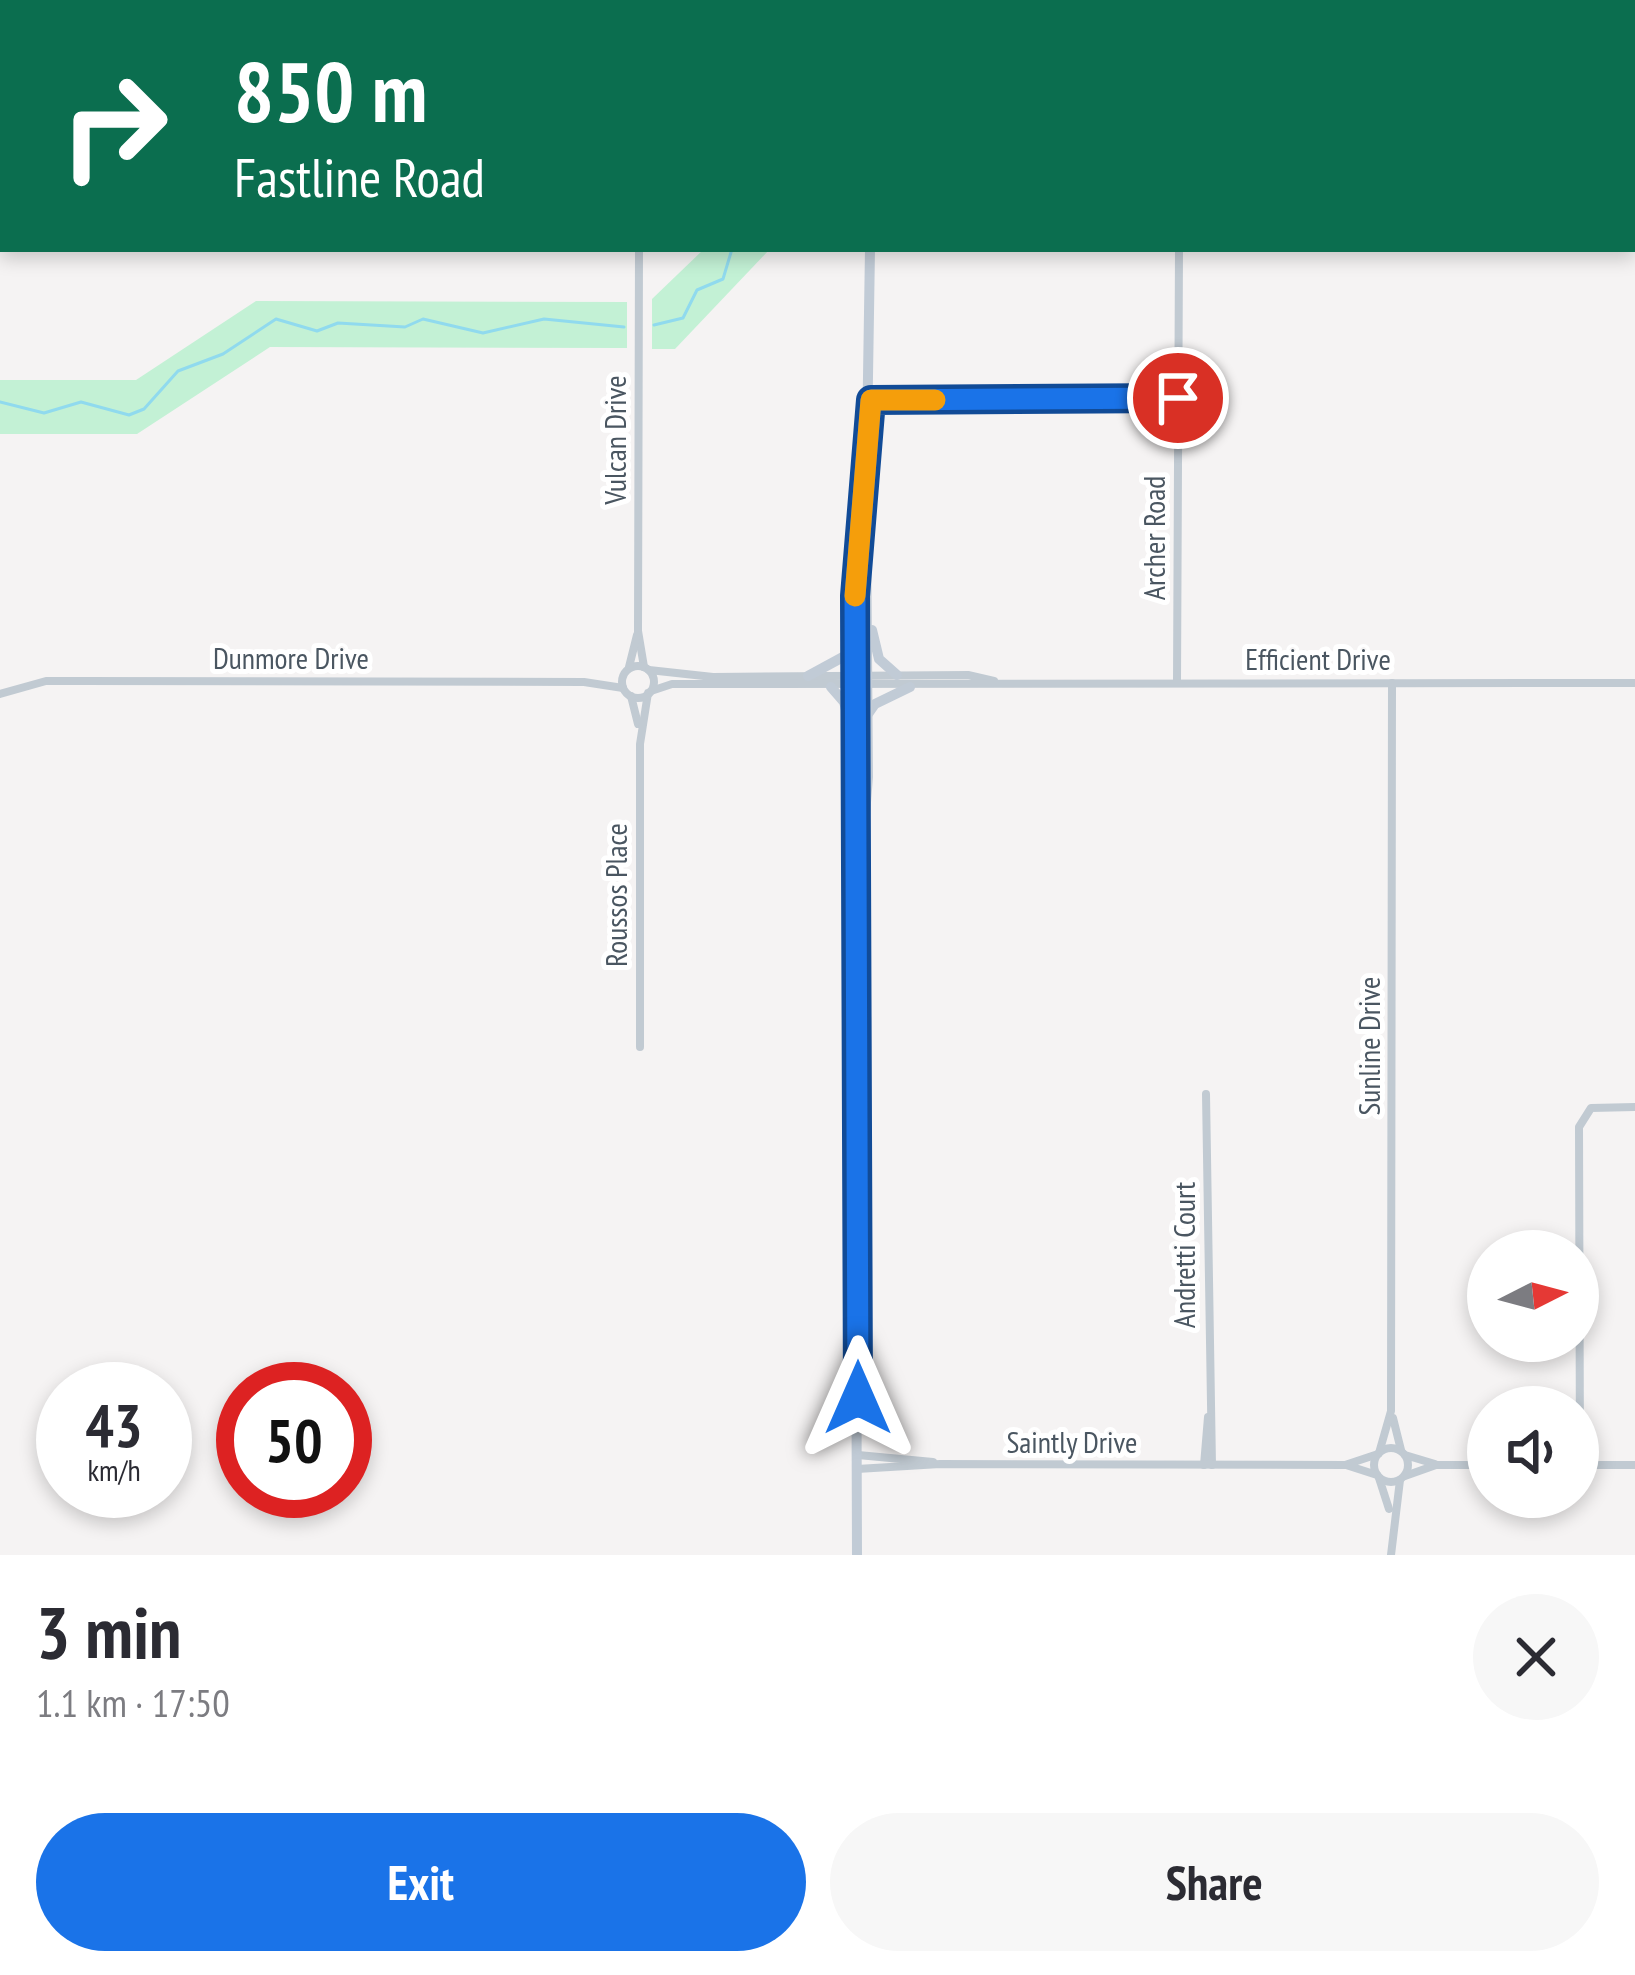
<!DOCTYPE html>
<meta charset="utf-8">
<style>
:root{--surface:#fff;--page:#f7f7f7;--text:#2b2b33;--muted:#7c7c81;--accent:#1a73e8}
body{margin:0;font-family:"PT Sans Narrow",sans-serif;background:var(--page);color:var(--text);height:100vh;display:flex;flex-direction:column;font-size:45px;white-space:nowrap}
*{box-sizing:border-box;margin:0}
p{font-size:39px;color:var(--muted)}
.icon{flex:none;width:66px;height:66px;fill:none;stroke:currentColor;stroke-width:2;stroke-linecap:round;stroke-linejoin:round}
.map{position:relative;height:1555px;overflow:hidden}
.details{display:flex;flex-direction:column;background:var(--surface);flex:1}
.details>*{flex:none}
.hud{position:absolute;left:0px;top:0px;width:1635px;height:252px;box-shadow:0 6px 18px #0003;background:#0b6e4f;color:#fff;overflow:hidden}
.needle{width:78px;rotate:84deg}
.tools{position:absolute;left:1467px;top:1230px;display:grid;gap:24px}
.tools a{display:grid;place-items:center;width:132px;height:132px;border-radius:50%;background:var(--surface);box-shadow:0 6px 18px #0003;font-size:60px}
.speed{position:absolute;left:36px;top:1362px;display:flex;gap:24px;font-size:60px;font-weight:700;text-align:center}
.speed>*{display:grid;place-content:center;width:156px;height:156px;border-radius:50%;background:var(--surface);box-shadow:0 6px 18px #0003;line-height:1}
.speed small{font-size:30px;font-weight:400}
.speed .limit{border:18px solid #d22;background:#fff;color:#111}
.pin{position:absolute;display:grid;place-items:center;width:102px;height:102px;color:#fff;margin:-51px;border:6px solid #fff;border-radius:50%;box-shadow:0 3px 12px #0007}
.me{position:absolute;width:132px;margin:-66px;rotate:0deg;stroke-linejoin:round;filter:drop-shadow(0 0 9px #0008)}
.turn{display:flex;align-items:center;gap:42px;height:252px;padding:0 36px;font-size:54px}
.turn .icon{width:156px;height:156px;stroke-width:2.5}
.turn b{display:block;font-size:84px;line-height:102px}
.round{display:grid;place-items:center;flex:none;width:126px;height:126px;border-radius:63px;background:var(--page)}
.headline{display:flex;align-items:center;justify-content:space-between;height:204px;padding:0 36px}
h1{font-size:72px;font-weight:600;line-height:90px}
.cta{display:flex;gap:24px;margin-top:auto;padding:24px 36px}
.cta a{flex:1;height:138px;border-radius:72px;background:var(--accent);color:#fff;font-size:48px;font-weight:600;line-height:138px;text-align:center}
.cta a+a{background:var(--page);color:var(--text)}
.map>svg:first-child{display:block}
.green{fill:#c3f1d5}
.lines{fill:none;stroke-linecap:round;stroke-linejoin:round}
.stream{stroke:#90daee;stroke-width:3}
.minor{stroke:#c1cad2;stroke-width:8}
.secondary{stroke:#c1cbd6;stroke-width:10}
.rail{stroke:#b5b8bd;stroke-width:3}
.route-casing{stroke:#114b97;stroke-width:30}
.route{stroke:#1a73e8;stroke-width:21}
.slow{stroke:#f59e0b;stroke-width:21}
.labels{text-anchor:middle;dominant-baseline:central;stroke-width:10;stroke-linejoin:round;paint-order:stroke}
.street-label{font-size:30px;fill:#4a5661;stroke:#fff}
</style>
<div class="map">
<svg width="1635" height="1555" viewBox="0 0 1635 1555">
<rect width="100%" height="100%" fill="#f5f3f3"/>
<g class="green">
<path d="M704 249H770L675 349H652V299Z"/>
<path d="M256 301 627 302V348L270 347 137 434H0V380H136Z"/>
</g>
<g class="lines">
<g class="stream">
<path d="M1151 3 1153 0"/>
<path d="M654 325 683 318 697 290 723 279 732 249"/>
<path d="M0 402 44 413 81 402 129 415 144 409 178 371 223 354 276 319 317 331 338 323 405 327 423 319 483 333 544 319 624 327"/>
</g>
<g class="minor">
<path d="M640 3V0"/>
<path d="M639 249 638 631 644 667"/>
<path d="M871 400 1178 398"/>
<circle cx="638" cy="682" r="16"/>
<path d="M629 667 637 635"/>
<path d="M649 670 713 677 968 675 994 681"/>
<path d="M1177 683 1179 249"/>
<path d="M651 691 672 684 1635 683"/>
<path d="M0 694 46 681H77L584 682 623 688"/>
<path d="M631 696 638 724"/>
<path d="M640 1047V744L648 693"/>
<path d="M1206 1094 1212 1465"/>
<path d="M1393 1418 1401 1450"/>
<circle cx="1391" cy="1465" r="17"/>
<path d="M1379 1453 1391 1411 1392 683"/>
<path d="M858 1455 933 1462"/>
<path d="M1405 1455 1435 1464"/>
<path d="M1204 1465 1208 1417"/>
<path d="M1346 1465 1377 1475"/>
<path d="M1579 1465H1635"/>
<path d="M1580 1465 1579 1127 1591 1108 1635 1107"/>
<path d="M857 1469 940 1464 1345 1465 1378 1454"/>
<path d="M1405 1476 1436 1465H1488"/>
<path d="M1379 1478 1389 1509"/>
<path d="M1391 1555 1400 1480"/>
</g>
<g class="secondary">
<path d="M866 3V0"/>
<path d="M866 504 870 249"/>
<path d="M872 630 879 659 897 675"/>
<path d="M808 676 854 651"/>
<path d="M831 687 844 702 851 727"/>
<path d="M868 714 875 704 910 687"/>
<path d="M861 864 868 777 866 523"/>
<path d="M857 1555 854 653 858 539 866 502"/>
</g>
<path class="rail" d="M1617 0H1635"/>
</g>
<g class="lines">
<g class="route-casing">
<path id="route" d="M858 1398 855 596 871 400 1178 398"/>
</g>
<use href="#route" class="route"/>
<path class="slow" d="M855 596 871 400H935"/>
</g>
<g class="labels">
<g class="street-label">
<text transform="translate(614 440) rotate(-90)">Vulcan Drive</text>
<text transform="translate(1153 538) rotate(-90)">Archer Road</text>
<text x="291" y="657">Dunmore Drive</text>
<text x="1318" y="658">Efficient Drive</text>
<text transform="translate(615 895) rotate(-90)">Roussos Place</text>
<text transform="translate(1368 1046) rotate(-90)">Sunline Drive</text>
<text transform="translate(1183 1255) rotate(-90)">Andretti Court</text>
<text x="1072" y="1441">Saintly Drive</text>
</g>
</g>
</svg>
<div class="tools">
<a><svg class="needle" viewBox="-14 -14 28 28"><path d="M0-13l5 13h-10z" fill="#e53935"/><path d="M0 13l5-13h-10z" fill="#7c7c81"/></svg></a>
<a><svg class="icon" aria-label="sound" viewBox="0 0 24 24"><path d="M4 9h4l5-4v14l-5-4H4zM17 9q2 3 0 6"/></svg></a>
</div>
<div class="speed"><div>43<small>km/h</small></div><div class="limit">50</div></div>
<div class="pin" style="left:1178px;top:398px;background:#d93025"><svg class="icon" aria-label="arrive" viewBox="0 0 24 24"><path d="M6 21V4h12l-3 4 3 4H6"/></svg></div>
<svg class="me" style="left:858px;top:1398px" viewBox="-20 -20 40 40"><path d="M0-17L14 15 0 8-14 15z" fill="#1a73e8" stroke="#fff" stroke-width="4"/></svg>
<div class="hud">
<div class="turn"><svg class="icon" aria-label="right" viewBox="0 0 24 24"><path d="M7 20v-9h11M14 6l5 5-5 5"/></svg><div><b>850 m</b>Fastline Road</div></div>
</div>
</div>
<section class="details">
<div class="headline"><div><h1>3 min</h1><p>1.1 km · 17:50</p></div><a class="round"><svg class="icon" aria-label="close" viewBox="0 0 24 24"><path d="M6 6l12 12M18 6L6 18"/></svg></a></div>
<div class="cta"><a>Exit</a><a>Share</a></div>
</section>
